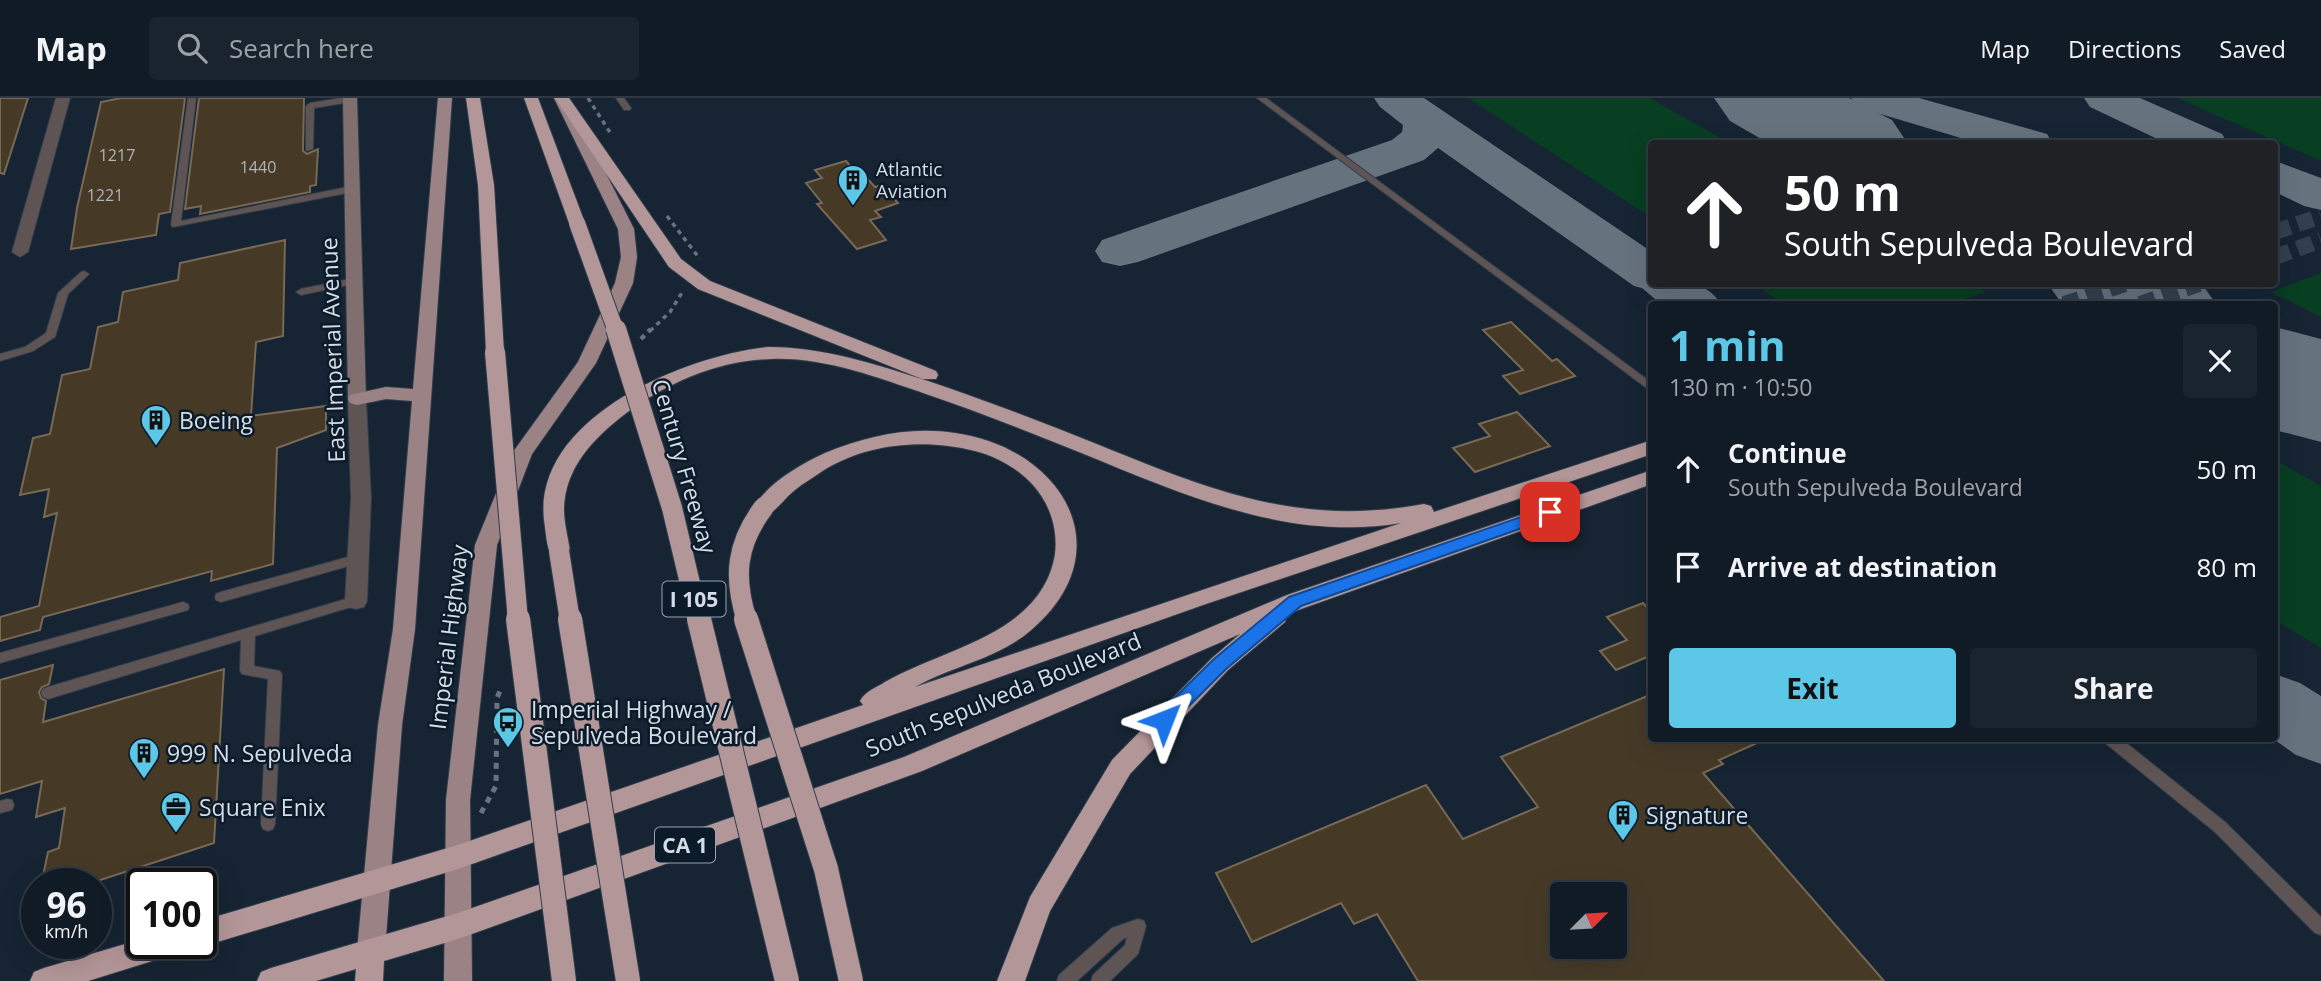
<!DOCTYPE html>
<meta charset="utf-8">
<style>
:root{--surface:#101b26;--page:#19242e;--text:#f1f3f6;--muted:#9ca1a7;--line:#303943;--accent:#5cc7e7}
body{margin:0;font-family:"Open Sans",sans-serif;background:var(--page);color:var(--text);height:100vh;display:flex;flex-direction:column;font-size:26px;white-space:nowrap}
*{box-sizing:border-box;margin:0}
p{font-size:23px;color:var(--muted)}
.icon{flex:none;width:38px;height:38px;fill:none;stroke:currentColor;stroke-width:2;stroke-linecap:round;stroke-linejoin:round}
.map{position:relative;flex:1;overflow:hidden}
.details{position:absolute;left:1648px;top:203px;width:630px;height:441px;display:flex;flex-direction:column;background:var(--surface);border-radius:7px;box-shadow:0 7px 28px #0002,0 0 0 2px var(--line)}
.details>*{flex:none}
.top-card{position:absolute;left:1648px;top:42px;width:630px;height:147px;border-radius:7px;box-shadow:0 7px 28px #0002,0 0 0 2px var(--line);background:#202124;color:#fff;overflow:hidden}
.needle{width:46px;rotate:66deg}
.buttons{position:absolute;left:1550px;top:784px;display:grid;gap:14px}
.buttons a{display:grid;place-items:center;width:77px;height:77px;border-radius:7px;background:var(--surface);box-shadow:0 7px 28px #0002,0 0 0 2px var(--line);font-size:35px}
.speed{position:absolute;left:21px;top:770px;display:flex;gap:14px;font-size:35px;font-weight:700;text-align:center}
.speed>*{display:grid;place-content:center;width:91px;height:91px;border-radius:50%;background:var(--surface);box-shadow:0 7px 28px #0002,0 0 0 2px var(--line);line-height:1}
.speed small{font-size:18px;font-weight:400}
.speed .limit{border:4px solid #111;border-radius:10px;background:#fff;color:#111}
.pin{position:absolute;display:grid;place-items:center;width:60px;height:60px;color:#fff;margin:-30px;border-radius:14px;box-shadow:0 4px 10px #0006}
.me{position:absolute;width:77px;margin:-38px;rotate:45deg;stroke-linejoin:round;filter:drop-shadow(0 0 5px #0008)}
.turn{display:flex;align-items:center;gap:24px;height:147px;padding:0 21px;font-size:32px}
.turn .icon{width:91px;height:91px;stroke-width:2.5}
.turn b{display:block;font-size:49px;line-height:60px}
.round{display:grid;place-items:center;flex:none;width:74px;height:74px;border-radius:7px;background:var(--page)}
.headline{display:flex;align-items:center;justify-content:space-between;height:119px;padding:0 21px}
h1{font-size:42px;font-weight:700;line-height:52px;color:var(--accent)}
.cta{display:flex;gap:14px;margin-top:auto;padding:14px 21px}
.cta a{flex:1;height:80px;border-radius:7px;background:var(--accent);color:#111;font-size:28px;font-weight:700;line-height:80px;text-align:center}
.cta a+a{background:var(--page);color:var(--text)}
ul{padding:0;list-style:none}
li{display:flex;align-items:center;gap:21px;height:98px;padding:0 21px}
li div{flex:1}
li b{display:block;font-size:26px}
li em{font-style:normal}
header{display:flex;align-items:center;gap:42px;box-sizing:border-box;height:98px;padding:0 35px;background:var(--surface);border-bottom:2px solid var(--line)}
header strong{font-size:33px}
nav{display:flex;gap:38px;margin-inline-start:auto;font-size:24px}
.search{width:490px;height:63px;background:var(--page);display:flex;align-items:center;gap:18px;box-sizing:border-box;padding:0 24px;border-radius:7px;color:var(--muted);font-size:26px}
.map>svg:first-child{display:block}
.green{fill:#083e21}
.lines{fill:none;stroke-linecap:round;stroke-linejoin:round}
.taxiway{fill:#66727e;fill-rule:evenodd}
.runway{fill:#66727e;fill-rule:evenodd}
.building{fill:#463a27;stroke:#776955;stroke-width:2;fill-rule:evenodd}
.highway-tunnel{stroke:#32404e;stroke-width:16;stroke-dasharray:16 8;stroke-linecap:butt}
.lane-casing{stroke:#313e4c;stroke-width:2}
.street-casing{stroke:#313e4c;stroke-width:2}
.secondary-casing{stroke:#313e4c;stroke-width:2}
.primary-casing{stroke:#313e4c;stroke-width:2}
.highway-casing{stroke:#313e4c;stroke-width:2}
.path-far2{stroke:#677380;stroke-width:3.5;stroke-dasharray:4.5 4.5;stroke-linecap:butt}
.path-far1{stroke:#677380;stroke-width:4.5;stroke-dasharray:5 5;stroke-linecap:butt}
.path{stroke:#677380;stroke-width:5;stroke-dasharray:6 6;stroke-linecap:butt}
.lane{fill:#5f5454;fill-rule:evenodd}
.street{fill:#5f5454;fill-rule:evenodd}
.secondary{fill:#816f70;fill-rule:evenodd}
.primary{fill:#9b8385;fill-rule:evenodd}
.highway{fill:#b39698;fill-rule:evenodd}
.highway-bridge-far2-casing{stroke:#313e4c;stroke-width:18;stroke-linecap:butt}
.highway-bridge-far1-casing{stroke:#313e4c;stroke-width:22;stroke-linecap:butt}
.highway-bridge-casing{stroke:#313e4c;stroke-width:26;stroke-linecap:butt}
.highway-bridge-far2{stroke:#b39698;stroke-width:16}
.highway-bridge-far1{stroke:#b39698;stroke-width:20}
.highway-bridge{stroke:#b39698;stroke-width:24}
.route{fill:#1a73e8;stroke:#114b97;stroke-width:2}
.labels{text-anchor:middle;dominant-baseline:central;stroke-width:5;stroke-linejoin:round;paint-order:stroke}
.far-number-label{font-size:16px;fill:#b0b4b7}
.far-poi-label{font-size:19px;fill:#d4dde7;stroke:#0c1b29;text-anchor:start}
.shield{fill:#0c1b29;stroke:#98a3ae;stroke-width:2}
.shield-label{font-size:21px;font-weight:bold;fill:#d4dde7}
.street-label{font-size:23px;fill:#d4dde7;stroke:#0c1b29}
.poi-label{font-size:23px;fill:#d4dde7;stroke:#0c1b29;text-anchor:start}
</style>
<header>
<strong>Map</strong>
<div class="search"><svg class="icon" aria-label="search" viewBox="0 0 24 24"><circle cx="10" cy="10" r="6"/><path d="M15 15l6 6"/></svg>Search here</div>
<nav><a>Map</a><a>Directions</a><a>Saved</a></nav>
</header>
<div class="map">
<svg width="2321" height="883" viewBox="0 0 2321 883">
<rect width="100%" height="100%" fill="#162433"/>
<g class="green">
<path d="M1468 0H1650L1729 45 1652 46V120Z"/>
<path d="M2177 0H2321V63Z"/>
<path d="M2321 175V219L2271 194Z"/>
<path d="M1753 186H1971L1986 194 1949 206H1785Z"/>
<path d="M2275 362 2321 388V550L2275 522Z"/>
</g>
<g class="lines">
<g class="taxiway">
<path d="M1374 0H1424L1652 154V186C1682 186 1703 179 1721 206H1661L1642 190 1634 188 1438 50 1424 62 1138 164 1120 168 1102 164 1095 153 1102 142 1392 42 1402 34 1403 27 1380 9Z"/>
<path d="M1851 0H1919L2047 36 2053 46H1981L1857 9Z"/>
<path d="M2084 0H2140L2222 36 2228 46H2168L2090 9Z"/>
<path d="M2275 63 2321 80V112L2304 108 2275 94Z"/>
<path d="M2101 186C2132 186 2166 178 2185 206 2157 209 2116 214 2101 186Z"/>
<path d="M2275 576 2300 585 2321 598V666L2296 657 2272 640H2275Z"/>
</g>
<g class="runway">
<path d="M1714 0H1849L1892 22 1908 46H1770L1730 23Z"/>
<path d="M2048 186H2202L2216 206H2062Z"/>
<path d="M2275 229 2321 241V344L2275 332Z"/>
</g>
</g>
<g class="building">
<path d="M0 0H28L4 76 0 75Z"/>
<path d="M121 0H185L170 114 159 116 156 137 71 151 77 110 101 4Z"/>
<path d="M199 0H304L303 53 307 56 318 51 316 87 310 88V94L200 116 201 108 185 111Z"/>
<path d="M846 63 859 78 864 77 875 89 882 87 898 105 875 113 881 119 870 122 886 142 857 151 817 106 822 105 806 85 822 80 815 72Z"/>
<path d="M285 142 283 238 256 244 251 318 326 308V332L277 350 273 466 211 483 212 473 43 519 40 532 0 543V519L39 508 57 415 44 419 49 391 20 397 33 340 50 336 62 277 90 271 98 229 118 224 123 194 178 182 180 165Z"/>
<path d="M1511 224 1552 263 1557 261 1575 278 1520 296 1503 278 1523 272 1483 232Z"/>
<path d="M1517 314 1550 348 1475 374 1453 350 1490 338 1479 326Z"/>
<path d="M1643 505 1652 515V557L1616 572 1600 553 1627 542 1607 519Z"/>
<path d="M53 567 49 586 42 589 39 594 41 600 46 603 43 624 224 571 214 745 88 786H54L55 774 43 778 48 754 59 750 65 710 36 719 42 683 0 696V582Z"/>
<path d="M1652 596V640H1768L1719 662 1723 666 1703 675 1884 883H1418L1377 816 1354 826 1341 805 1252 844 1216 775 1426 687 1463 741 1538 709 1501 659ZM1563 796H1615V849H1563Z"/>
</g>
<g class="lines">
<g class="highway-tunnel">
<path d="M2275 134 2321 118"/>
<path d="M2275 159 2321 142"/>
<path d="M2064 206 2125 186"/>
<path d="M2140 206 2199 186"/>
</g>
<g class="lane-casing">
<g id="lane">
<path d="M188 0H196L181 123 352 88 357 91 352 94 173 129 171 127Z"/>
<path d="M341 0 354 1 350 4 314 10 313 51 306 53V8L310 5Z"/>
<path d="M616 0H624L631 10 630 12H624Z"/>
<path d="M1257 0H1266L1652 285V294Z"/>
<path d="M84 173 89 176 68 196 55 239 33 253 0 263V256L25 249 46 235 58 195 81 174Z"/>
<path d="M354 180 359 183 358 185 301 197 296 194 301 191Z"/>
<path d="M359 456 363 458 365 461 363 464 221 504 216 502 215 499 216 496 221 494Z"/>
<path d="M356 498 361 500 362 503 361 506 255 538 254 568 280 573 282 577 275 726 273 731 268 733 263 731 261 726 268 581 242 576 240 572 241 542 48 601 43 599 41 595 43 591 48 589Z"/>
<path d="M183 504 188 506 189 509 188 512 0 565V555Z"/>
<path d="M2102 640H2120L2225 724 2321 819V837L2315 835 2215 734 2104 644Z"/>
<path d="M7 701 12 702 14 707 12 712 0 715V703Z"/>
<path d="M1138 821 1144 823 1146 828 1138 856 1110 883H1091L1093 877 1125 847 1127 839 1123 841 1077 883H1057L1059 877 1112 830Z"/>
</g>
</g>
<g class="street-casing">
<g id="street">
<path d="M56 0H70L28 154 20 159 12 154Z"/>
<path d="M357 295 364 297 366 301 371 400 367 503 364 509 356 511 348 509 345 503 351 400 348 301 350 297Z"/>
</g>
</g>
<g class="secondary-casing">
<path id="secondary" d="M343 0H357L366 301 364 305H350L348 301Z"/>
</g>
<g class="primary-casing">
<g id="primary">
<path d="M438 0H452L415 531 402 627 385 853 381 862 371 866 361 862 357 853 378 627 393 531 412 303 386 301 357 307 350 305 348 301 350 297 386 289 413 291Z"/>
<path d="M554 0H568L634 131 637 159 633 185 596 265 532 356 497 447 470 702 472 883H444L446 702 475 447 513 354 578 264 615 185 621 159 618 131Z"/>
</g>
</g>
<g class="highway-casing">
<g id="highway">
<path d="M466 0H480L494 87 504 254 495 260 486 254 478 87Z"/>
<path d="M524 0H538L585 125 583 128H571L569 125Z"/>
<path d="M555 0H569L681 161 710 183 936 273 938 277 936 281H922L698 191 669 169Z"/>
<path d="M769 249C823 249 874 266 925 282 984 302 1042 324 1099 347 1213 393 1299 429 1424 406L1431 408 1434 414 1652 342V356L1203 507 458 771 201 849 192 845H201V823L458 747 863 607 860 603C865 593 876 590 885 584 943 550 1042 537 1055 456 1058 431 1050 406 1033 387 1019 371 996 358 975 353 925 340 865 345 821 374 813 380 803 385 795 392 787 398 780 408 772 414 767 417 762 416 757 414L754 409C768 385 801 366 825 355 866 338 911 328 955 335 1062 350 1125 453 1030 533 997 561 952 568 915 589L1401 425C1290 444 1184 397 1084 356 1032 335 979 314 926 296 876 279 824 259 771 261 719 262 666 285 625 316 594 340 565 369 564 411 564 425 568 439 570 453L566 459 559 461 552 459C546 449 546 434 544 422 533 319 687 257 769 249Z"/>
<path d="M1652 372V386L1287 516 1285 524 1228 572 1130 676 1050 813 1025 883H997L1030 799 1112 662 1212 560 1240 536 922 673 458 841 384 863 383 883H355L356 871 316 883H257L261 874 271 870 458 815 904 659 1287 497Z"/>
<path d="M142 841V845H184L181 854 88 883H30L34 874 44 870Z"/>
</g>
</g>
<g class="path-far2">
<path d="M588 0 611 36"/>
<path d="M667 118 700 161"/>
<path d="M650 233 670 214 683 193"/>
</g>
<path class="path-far1" d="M641 241 651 231"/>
<path class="path" d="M481 715 496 688 497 600 502 588"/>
<use href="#lane" class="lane"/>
<use href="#street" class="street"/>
<use href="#secondary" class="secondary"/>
<use href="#primary" class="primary"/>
<use href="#highway" class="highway"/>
<g class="highway-bridge-far2-casing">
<path id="highway-bridge-far2" d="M577 125 616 233"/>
</g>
<g class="highway-bridge-far1-casing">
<g id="highway-bridge-far1">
<path d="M616 231 672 410 699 523"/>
<path d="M495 254 518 523"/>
<path d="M559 453 570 523"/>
<path d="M747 523C733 479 736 446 764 409"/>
</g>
</g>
<g class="highway-bridge-casing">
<g id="highway-bridge">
<path d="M518 521 564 883"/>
<path d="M570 521 628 883"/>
<path d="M699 521 787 883"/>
<path d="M746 521 826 771 851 883"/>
</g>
</g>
<use href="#highway-bridge-far2" class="highway-bridge-far2"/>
<use href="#highway-bridge-far1" class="highway-bridge-far1"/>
<use href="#highway-bridge" class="highway-bridge"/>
</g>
<path class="route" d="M1550 409 1556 410 1558 414 1556 418 1301 508 1226 571 1170 627 1164 629 1158 627 1155 622 1158 616 1214 561 1289 499Z"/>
<defs>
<g id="building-pin" transform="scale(1.575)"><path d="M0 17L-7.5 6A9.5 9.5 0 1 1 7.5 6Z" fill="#5cc7e7" stroke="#0c1b29"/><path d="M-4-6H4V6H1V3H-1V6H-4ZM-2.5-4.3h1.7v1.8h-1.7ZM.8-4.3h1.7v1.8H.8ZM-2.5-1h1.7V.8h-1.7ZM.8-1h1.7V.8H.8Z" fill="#111"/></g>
<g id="bus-pin" transform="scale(1.575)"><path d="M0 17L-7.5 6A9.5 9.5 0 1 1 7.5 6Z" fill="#5cc7e7" stroke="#0c1b29"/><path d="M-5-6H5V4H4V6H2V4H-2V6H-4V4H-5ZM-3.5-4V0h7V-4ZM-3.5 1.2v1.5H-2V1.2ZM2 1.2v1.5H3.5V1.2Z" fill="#111"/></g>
<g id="office-pin" transform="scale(1.575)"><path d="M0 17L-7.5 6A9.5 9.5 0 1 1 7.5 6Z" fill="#5cc7e7" stroke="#0c1b29"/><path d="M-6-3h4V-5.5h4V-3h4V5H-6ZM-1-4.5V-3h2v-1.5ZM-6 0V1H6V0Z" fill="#111"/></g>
</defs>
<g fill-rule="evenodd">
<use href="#building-pin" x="853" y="82"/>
<use href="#building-pin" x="156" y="322"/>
<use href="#bus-pin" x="508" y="624"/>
<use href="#building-pin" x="144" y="655"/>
<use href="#office-pin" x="176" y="709"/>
<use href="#building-pin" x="1623" y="717"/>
</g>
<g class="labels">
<g class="far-number-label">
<text x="117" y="57">1217</text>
<text x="258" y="69">1440</text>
<text x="105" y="97">1221</text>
</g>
<g class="far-poi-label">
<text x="876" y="71">Atlantic<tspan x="876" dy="22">Aviation</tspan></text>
</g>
<g class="shield">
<rect x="662.5" y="483.5" width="63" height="35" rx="5"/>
<rect x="655" y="729.5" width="60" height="35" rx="5"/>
</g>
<g class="shield-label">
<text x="694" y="501">I 105</text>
<text x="685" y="747">CA 1</text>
</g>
<g class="street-label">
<text transform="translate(332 252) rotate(-92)">East Imperial Avenue</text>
<text transform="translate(685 368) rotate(74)">Century Freeway</text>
<text transform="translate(448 539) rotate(-83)">Imperial Highway</text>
<text transform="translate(1003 596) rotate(-22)">South Sepulveda Boulevard</text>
</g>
<g class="poi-label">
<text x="179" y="322">Boeing</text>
<text x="531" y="611">Imperial Highway /<tspan x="531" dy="26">Sepulveda Boulevard</tspan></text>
<text x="167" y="655">999 N. Sepulveda</text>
<text x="199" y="709">Square Enix</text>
<text x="1646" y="717">Signature</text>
</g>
</g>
</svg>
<div class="buttons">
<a><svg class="needle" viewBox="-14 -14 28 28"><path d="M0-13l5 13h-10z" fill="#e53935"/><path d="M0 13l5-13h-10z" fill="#9ca1a7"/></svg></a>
</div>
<div class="speed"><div>96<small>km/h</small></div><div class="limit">100</div></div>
<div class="pin" style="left:1550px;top:414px;background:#d93025"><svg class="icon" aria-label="arrive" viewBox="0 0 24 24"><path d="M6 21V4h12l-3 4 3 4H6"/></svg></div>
<svg class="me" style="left:1164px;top:622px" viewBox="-20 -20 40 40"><path d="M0-17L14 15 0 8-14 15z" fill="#1a73e8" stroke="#fff" stroke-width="4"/></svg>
<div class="top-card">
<div class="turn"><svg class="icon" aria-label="ahead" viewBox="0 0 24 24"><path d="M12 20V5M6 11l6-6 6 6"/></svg><div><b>50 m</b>South Sepulveda Boulevard</div></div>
</div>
<section class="details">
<div class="headline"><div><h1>1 min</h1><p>130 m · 10:50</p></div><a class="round"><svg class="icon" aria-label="close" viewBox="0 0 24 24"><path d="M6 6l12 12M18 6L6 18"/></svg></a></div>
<ul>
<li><svg class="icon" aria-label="ahead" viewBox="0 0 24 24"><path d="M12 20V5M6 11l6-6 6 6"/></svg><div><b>Continue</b><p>South Sepulveda Boulevard</p></div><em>50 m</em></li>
<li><svg class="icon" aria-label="arrive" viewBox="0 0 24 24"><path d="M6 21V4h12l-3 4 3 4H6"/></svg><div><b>Arrive at destination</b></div><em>80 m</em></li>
</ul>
<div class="cta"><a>Exit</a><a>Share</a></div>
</section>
</div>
